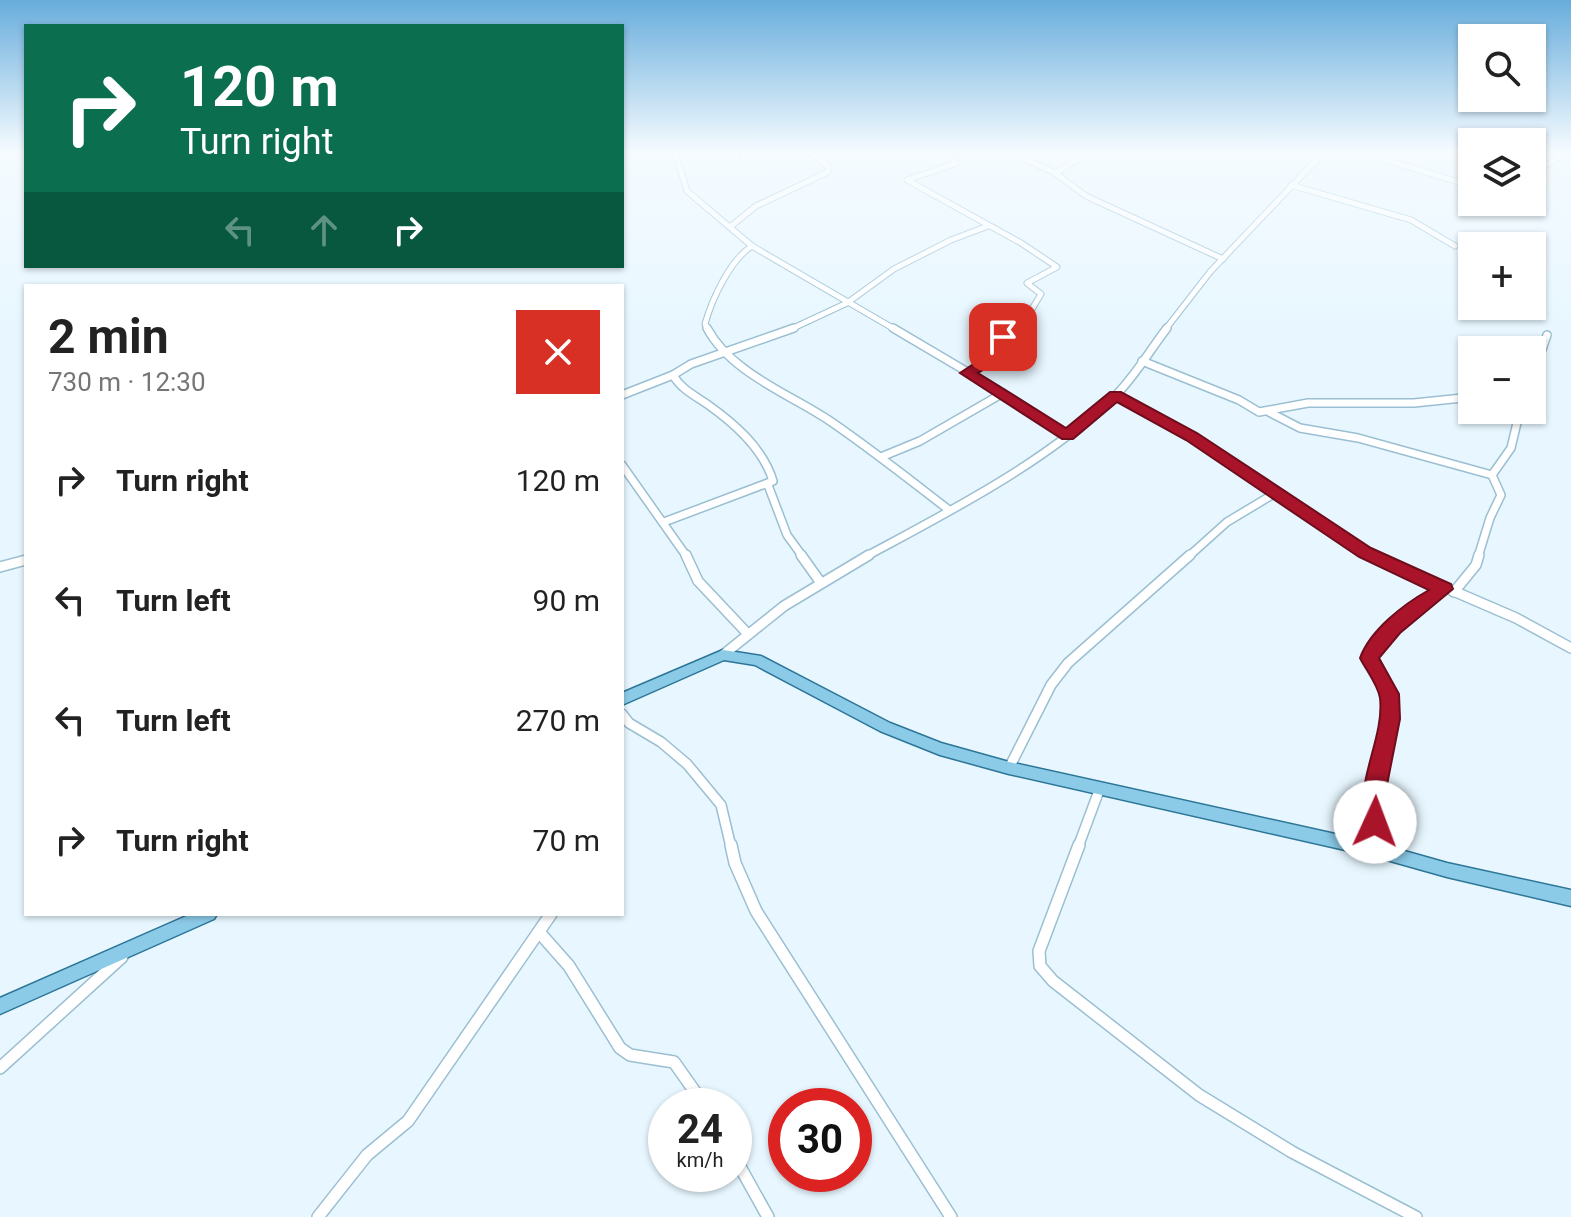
<!DOCTYPE html>
<meta charset="utf-8">
<style>
:root{--surface:#fff;--page:#f6f6f6;--text:#222;--muted:#767676}
body{margin:0;font-family:Roboto,sans-serif;background:var(--page);color:var(--text);height:100vh;display:flex;flex-direction:column;font-size:30px;white-space:nowrap}
*{box-sizing:border-box;margin:0}
p{font-size:26px;color:var(--muted)}
.icon{flex:none;width:44px;height:44px;fill:none;stroke:currentColor;stroke-width:2;stroke-linecap:round;stroke-linejoin:round}
.map{position:relative;flex:1;overflow:hidden}
.side{position:absolute;left:24px;top:284px;width:600px;height:632px;display:flex;flex-direction:column;background:var(--surface);border-radius:0px;box-shadow:0 2px 6px #0004}
.side>*{flex:none}
.hud{position:absolute;left:24px;top:24px;width:600px;height:244px;border-radius:0px;box-shadow:0 2px 6px #0004;background:#0b6e4f;color:#fff;overflow:hidden}
.tools{position:absolute;left:1458px;top:24px;display:grid;gap:16px}
.tools a{display:grid;place-items:center;width:88px;height:88px;border-radius:0px;background:var(--surface);box-shadow:0 2px 6px #0004;font-size:40px}
.speed{position:absolute;left:648px;top:1088px;display:flex;gap:16px;font-size:40px;font-weight:700;text-align:center}
.speed>*{display:grid;place-content:center;width:104px;height:104px;border-radius:50%;background:var(--surface);box-shadow:0 2px 6px #0004;line-height:1}
.speed small{font-size:20px;font-weight:400}
.speed .limit{border:12px solid #d22;background:#fff;color:#111}
.pin{position:absolute;display:grid;place-items:center;width:68px;height:68px;color:#fff;margin:-34px;border-radius:16px;box-shadow:0 4px 12px #0006}
.me{position:absolute;width:88px;margin:-44px;rotate:2deg;stroke-linejoin:round;filter:drop-shadow(0 0 6px #0008)}
.turn{display:flex;align-items:center;gap:28px;height:168px;padding:0 24px;font-size:36px}
.turn .icon{width:104px;height:104px;stroke-width:2.5}
.turn b{display:block;font-size:56px;line-height:68px}
.lanes{display:flex;align-items:center;height:76px;padding:0 24px;background:#0003;justify-content:center;gap:40px;direction:ltr}
.lanes .off{opacity:.35}
.round{display:grid;place-items:center;flex:none;width:84px;height:84px;border-radius:0px;background:var(--page)}
.overview{display:flex;align-items:center;justify-content:space-between;height:136px;padding:0 24px}
h1{font-size:48px;font-weight:700;line-height:60px}
ul{padding:0;list-style:none}
li{display:flex;align-items:center;gap:24px;height:120px;padding:0 24px}
li div{flex:1}
li b{display:block;font-size:30px}
li em{font-style:normal}
.map>svg:first-child{display:block}
.lines{fill:none;stroke-linecap:round;stroke-linejoin:round}
.street-far3-casing{stroke:#9bbfd2;stroke-width:7}
.street-far2-casing{stroke:#9bbfd2;stroke-width:10}
.street-far1-casing{stroke:#9bbfd2;stroke-width:12}
.street-casing{stroke:#9bbfd2;stroke-width:14}
.primary-casing{stroke:#2c7697;stroke-width:3}
.street-far3{stroke:#fff;stroke-width:5}
.street-far2{stroke:#fff;stroke-width:7}
.street-far1{stroke:#fff;stroke-width:9}
.street{stroke:#fff;stroke-width:11}
.primary{fill:#8ccbe8;fill-rule:evenodd}
.route{fill:#aa142b;stroke:#6e0d1c;stroke-width:2}
</style>
<div class="map">
<svg width="1571" height="1217" viewBox="0 0 1571 1217">
<rect width="100%" height="100%" fill="#e8f7ff"/>
<g class="lines">
<g class="street-far3-casing">
<g id="street-far3">
<path d="M675 152 687 191 752 246 896 330"/>
<path d="M944 152 957 163 907 180 1021 243 1057 267 1027 283 1041 294 1029 314 1011 330"/>
<path d="M1010 152 1055 173 1086 196 1223 259"/>
<path d="M1360 152 1472 186"/>
<path d="M743 158 753 152"/>
<path d="M1055 173 1089 152"/>
<path d="M1532 173 1569 152"/>
<path d="M1291 185 1411 220 1455 246"/>
<path d="M730 227 756 206 828 172 829 167 810 152"/>
<path d="M708 330 705 324C712 299 730 260 752 246"/>
<path d="M789 330 847 303 894 269 951 240 988 226"/>
<path d="M1165 330 1210 272 1324 152"/>
</g>
</g>
<g class="street-far2-casing">
<g id="street-far2">
<path d="M707 328C731 373 790 394 830 421 871 449 910 480 949 510"/>
<path d="M893 328 1003 393 1067 435"/>
<path d="M1142 361 1239 400 1259 412 1308 403H1414L1472 397"/>
<path d="M968 373 993 358 1003 337 1013 328"/>
<path d="M1532 379 1547 335"/>
<path d="M622 395 673 375 691 364 794 328"/>
<path d="M1116 395 1192 437 1374 557"/>
<path d="M1269 412 1300 428 1358 438 1492 475"/>
<path d="M881 457 920 441 1003 393"/>
<path d="M622 465 687 557"/>
<path d="M768 485 787 535 803 557"/>
<path d="M664 522 773 481C763 448 734 423 707 404 694 395 681 389 673 375"/>
<path d="M865 557C952 510 1041 465 1114 397 1134 378 1150 350 1167 328"/>
<path d="M1188 557 1227 522 1277 492"/>
<path d="M1478 557 1490 518 1501 495 1492 475 1511 448 1520 410"/>
</g>
</g>
<g class="street-far1-casing">
<g id="street-far1">
<path d="M686 555 698 581 747 633"/>
<path d="M801 555 821 583"/>
<path d="M1370 555 1516 618 1571 648"/>
<path d="M0 567 26 560"/>
<path d="M1454 592 1476 565 1479 555"/>
<path d="M723 655 784 606 869 555"/>
<path d="M622 714 629 723 661 742 687 764 721 805 731 847"/>
<path d="M1009 768 1051 685 1068 663 1190 555"/>
<path d="M1078 847 1100 788"/>
<path d="M1376 847 1374 795 1390 719V694L1370 658 1391 627 1444 589"/>
</g>
</g>
<g class="street-casing">
<g id="street">
<path d="M731 845 735 863 756 911 951 1217"/>
<path d="M1079 845 1039 951 1040 966 1053 981 1199 1095 1292 1152 1416 1217"/>
<path d="M1376 845V850"/>
<path d="M539 932 569 966 620 1048 630 1055 674 1062 705 1106"/>
<path d="M0 1068 122 957"/>
<path d="M734 1156 768 1217"/>
<path d="M318 1217 367 1155 408 1121 551 914"/>
</g>
</g>
<g class="primary-casing">
<g id="primary">
<path d="M723 650 761 656 890 723 941 743 1009 762 1376 843 1447 863 1571 890V906L1447 877 1376 857 1009 774 940 755 880 731 755 665 724 660 622 705V693Z"/>
<path d="M191 914H217L214 919 0 1014V998Z"/>
</g>
</g>
<use href="#street-far3" class="street-far3"/>
<use href="#street-far2" class="street-far2"/>
<use href="#street-far1" class="street-far1"/>
<use href="#street" class="street"/>
<use href="#primary" class="primary"/>
</g>
<linearGradient id="sky" x2="0" y2="1"><stop stop-color="#68addc"/><stop offset="0.47" stop-color="#f5fbff"/><stop offset="1" stop-color="#f5fbff" stop-opacity="0"/></linearGradient>
<rect width="1571" height="323" fill="url(#sky)"/>
<path class="route" d="M1003 333 1010 337 998 361 978 373 1066 428 1110 392H1121L1197 433 1371 548 1451 584 1453 589 1400 633 1379 658 1399 694 1400 719 1385 795 1386 822 1383 830 1375 833 1368 830C1350 789 1385 740 1380 698 1378 685 1366 670 1360 658 1370 630 1404 604 1429 590L1359 557 1186 440 1117 402 1073 439H1062L960 373 987 355 999 334Z"/>
</svg>
<div class="tools">
<a><svg class="icon" aria-label="search" viewBox="0 0 24 24"><circle cx="10" cy="10" r="6"/><path d="M15 15l6 6"/></svg></a>
<a><svg class="icon" aria-label="layers" viewBox="0 0 24 24"><path d="M12 4l9 5-9 5-9-5zM3 14l9 5 9-5"/></svg></a>
<a>+</a>
<a>−</a>
</div>
<div class="speed"><div>24<small>km/h</small></div><div class="limit">30</div></div>
<div class="pin" style="left:1003px;top:337px;background:#d93025"><svg class="icon" aria-label="arrive" viewBox="0 0 24 24"><path d="M6 21V4h12l-3 4 3 4H6"/></svg></div>
<svg class="me" style="left:1375px;top:822px" viewBox="-20 -20 40 40"><circle r="19" fill="#fff"/><path d="M0-13L10 11 0 6-10 11z" fill="#aa142b"/></svg>
<div class="hud">
<div class="turn"><svg class="icon" aria-label="right" viewBox="0 0 24 24"><path d="M7 20v-9h11M14 6l5 5-5 5"/></svg><div><b>120 m</b>Turn right</div></div>
<div class="lanes"><svg class="icon off" aria-label="left" viewBox="0 0 24 24"><path d="M17 20v-9H6M10 6l-5 5 5 5"/></svg><svg class="icon off" aria-label="ahead" viewBox="0 0 24 24"><path d="M12 20V5M6 11l6-6 6 6"/></svg><svg class="icon" aria-label="right" viewBox="0 0 24 24"><path d="M7 20v-9h11M14 6l5 5-5 5"/></svg></div>
</div>
<section class="side">
<div class="overview"><div><h1>2 min</h1><p>730 m · 12:30</p></div><a class="round" style="background:#d93025;color:#fff"><svg class="icon" aria-label="close" viewBox="0 0 24 24"><path d="M6 6l12 12M18 6L6 18"/></svg></a></div>
<ul>
<li><svg class="icon" aria-label="right" viewBox="0 0 24 24"><path d="M7 20v-9h11M14 6l5 5-5 5"/></svg><div><b>Turn right</b></div><em>120 m</em></li>
<li><svg class="icon" aria-label="left" viewBox="0 0 24 24"><path d="M17 20v-9H6M10 6l-5 5 5 5"/></svg><div><b>Turn left</b></div><em>90 m</em></li>
<li><svg class="icon" aria-label="left" viewBox="0 0 24 24"><path d="M17 20v-9H6M10 6l-5 5 5 5"/></svg><div><b>Turn left</b></div><em>270 m</em></li>
<li><svg class="icon" aria-label="right" viewBox="0 0 24 24"><path d="M7 20v-9h11M14 6l5 5-5 5"/></svg><div><b>Turn right</b></div><em>70 m</em></li>
</ul>
</section>
</div>
